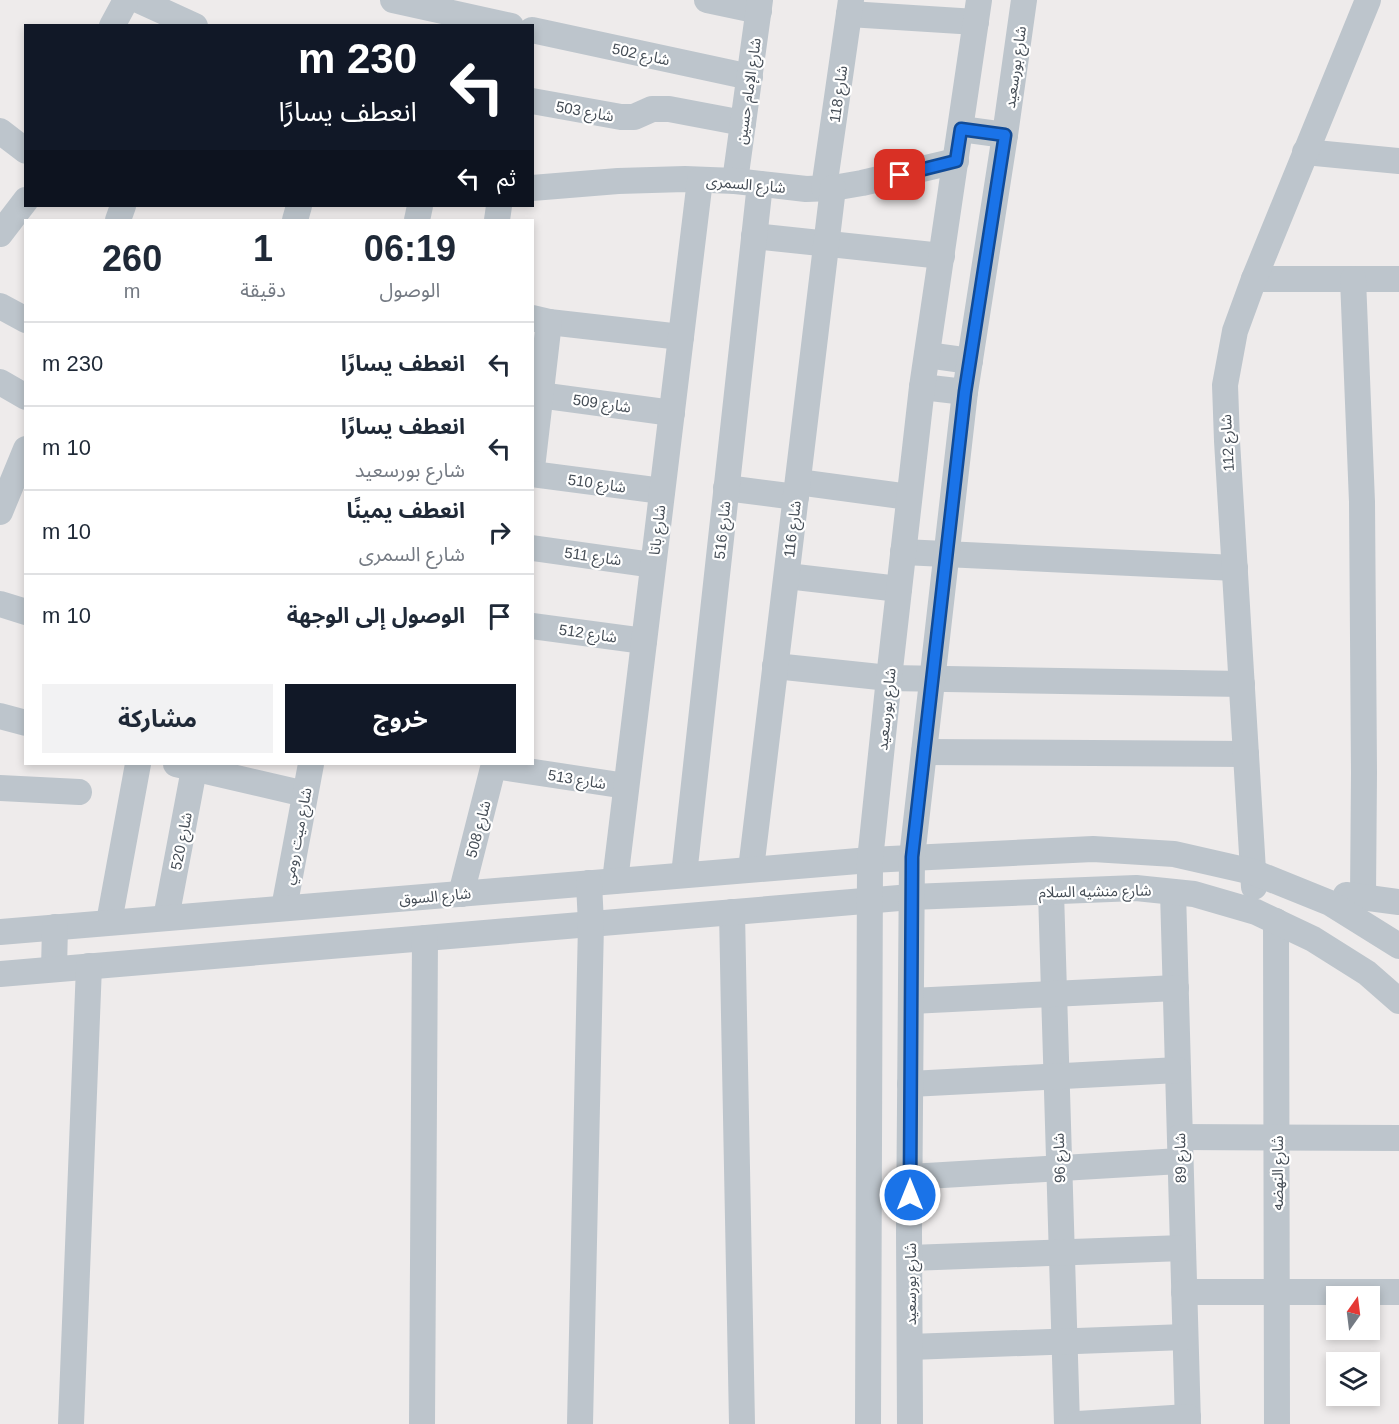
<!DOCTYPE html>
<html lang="ar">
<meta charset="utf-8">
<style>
:root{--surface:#fff;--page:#f2f2f3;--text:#1f2937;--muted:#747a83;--line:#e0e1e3;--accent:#111827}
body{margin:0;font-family:Arial,"Noto Sans Arabic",sans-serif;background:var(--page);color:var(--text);direction:rtl;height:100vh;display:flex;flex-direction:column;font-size:22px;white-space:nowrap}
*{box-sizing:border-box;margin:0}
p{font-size:20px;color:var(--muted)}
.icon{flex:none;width:33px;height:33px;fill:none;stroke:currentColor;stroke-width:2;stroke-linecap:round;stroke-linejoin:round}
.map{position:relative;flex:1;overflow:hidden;direction:ltr}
.drawer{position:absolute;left:24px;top:219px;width:510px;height:546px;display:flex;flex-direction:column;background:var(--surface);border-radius:0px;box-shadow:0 3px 9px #0003;direction:rtl}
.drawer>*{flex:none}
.guide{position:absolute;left:24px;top:24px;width:510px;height:183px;border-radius:0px;box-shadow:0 3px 9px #0003;direction:rtl;background:#111827;color:#fff;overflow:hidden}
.needle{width:39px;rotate:14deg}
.fabs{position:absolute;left:1326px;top:1286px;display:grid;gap:12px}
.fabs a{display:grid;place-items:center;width:54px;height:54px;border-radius:0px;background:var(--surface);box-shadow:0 3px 9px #0003;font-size:30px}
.pin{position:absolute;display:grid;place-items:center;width:51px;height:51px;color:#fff;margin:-26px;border-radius:12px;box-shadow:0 3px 9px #0006}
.me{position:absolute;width:66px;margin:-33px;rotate:0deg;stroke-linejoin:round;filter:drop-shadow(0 0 4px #0008)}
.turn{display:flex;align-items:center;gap:21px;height:126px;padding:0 18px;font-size:27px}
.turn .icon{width:78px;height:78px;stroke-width:2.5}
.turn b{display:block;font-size:42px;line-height:51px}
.then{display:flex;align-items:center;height:57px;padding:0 18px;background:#0003;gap:12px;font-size:22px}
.eta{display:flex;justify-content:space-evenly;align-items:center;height:102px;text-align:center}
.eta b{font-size:36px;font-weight:700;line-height:42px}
.action{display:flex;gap:12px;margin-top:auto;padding:12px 18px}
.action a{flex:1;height:69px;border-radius:0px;background:var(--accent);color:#fff;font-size:24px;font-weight:700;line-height:69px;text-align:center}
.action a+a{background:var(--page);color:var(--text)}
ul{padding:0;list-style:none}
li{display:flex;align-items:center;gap:18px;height:84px;padding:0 18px;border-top:2px solid var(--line)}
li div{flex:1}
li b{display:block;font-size:22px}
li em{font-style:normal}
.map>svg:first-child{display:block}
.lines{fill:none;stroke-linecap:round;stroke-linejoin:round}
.street{stroke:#bdc5cc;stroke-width:26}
.route-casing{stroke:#114b97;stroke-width:15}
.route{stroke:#1a73e8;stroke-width:10}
.labels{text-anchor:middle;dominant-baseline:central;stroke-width:4.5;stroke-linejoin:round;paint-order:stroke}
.street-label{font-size:15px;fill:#454d56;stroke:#fff}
</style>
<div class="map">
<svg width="1399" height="1424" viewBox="0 0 1399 1424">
<rect width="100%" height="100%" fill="#eeebeb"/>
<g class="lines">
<g class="street">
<path d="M138 0 195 26"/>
<path d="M393 0 511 26"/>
<path d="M707 0 759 11"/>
<path d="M849 14 976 22"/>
<path d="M112 26 126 0"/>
<path d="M532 30 750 77"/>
<path d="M532 101 621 117H634L652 109H669L743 123"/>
<path d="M961 129 1005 135"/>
<path d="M0 131 26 151"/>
<path d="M1305 152 1399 161"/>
<path d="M735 181 760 0"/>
<path d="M532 188 618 181 685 179 735 181 806 189 833 188 862 183 956 161"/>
<path d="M824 188 851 0"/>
<path d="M118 220 123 206"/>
<path d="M295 220 299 206"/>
<path d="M417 220 420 206"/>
<path d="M497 220 499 206"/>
<path d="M0 234 26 200"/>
<path d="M754 236 942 256"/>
<path d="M1254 279H1399"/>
<path d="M1353 279 1362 502 1364 773 1363 897"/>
<path d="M0 306 26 320"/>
<path d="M532 318 549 322 681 337"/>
<path d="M927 355 970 361"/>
<path d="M0 382 26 397"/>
<path d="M922 387 965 392"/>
<path d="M532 394 672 413"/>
<path d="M532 468 549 322"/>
<path d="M532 474 662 491"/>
<path d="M798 482 909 497"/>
<path d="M726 488 796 497"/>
<path d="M0 512 26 449"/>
<path d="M532 548 653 565"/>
<path d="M903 552 1235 568"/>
<path d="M787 576 899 589"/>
<path d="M0 604 26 612"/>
<path d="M532 626 644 641"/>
<path d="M775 666 889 678 1242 684"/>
<path d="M0 716 26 723"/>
<path d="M924 752 1246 754"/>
<path d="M176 764 305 794"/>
<path d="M494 766 626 786"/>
<path d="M0 788 79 792"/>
<path d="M751 869 833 188"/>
<path d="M684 875 760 184"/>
<path d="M615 881 700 180"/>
<path d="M1254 887 1227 441 1225 385 1235 331 1254 279 1368 0"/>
<path d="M1051 892 1067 1424"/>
<path d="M1173 892 1188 1424"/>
<path d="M461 894 494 764"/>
<path d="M1346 895 1399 902"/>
<path d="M284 908 311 764"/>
<path d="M732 912 742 1424"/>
<path d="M166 918 195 764"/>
<path d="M1276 921 1277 1424"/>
<path d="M109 922 138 764"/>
<path d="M0 932 870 860 1093 849 1174 854 1253 872 1330 903 1399 946"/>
<path d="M54 969 55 927"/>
<path d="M0 974 911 897 1136 888 1194 894 1256 912 1313 939 1367 973 1399 1001"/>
<path d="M911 1001 1176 988"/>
<path d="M910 1084 1178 1070"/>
<path d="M1180 1137 1399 1138"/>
<path d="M910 1177 1180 1161"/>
<path d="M910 1258 1183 1248"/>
<path d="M1184 1292H1399"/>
<path d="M910 1347 1185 1337"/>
<path d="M71 1424 89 966"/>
<path d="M422 1424 425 938"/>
<path d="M580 1424 591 924 589 883"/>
<path d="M868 1424 870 860 889 678 922 387 979 0"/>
<path d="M910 1424 909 1232 912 857 965 392 1005 135 1024 0"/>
<path d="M1078 1424 1188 1417"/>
</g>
</g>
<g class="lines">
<g class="route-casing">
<path id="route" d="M900 175 956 161 961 129 1005 135 965 392 912 857 910 1195"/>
</g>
<use href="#route" class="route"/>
</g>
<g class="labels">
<g class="street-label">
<text transform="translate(641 54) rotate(12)">شارع 502</text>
<text transform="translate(1015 67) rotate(-82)">شارع بورسعيد</text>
<text transform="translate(748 91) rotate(-82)">شارع الإمام حسين</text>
<text transform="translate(838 94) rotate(-82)">شارع 118</text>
<text transform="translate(585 111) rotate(10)">شارع 503</text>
<text transform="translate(746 184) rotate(5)">شارع السمرى</text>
<text transform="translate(602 403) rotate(8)">شارع 509</text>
<text transform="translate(1227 443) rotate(-93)">شارع 112</text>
<text transform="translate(597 483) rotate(8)">شارع 510</text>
<text transform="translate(792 529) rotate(-83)">شارع 116</text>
<text transform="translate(657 530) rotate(-83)">شارع باتا</text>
<text transform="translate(722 530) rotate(-84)">شارع 516</text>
<text transform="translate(593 556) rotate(8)">شارع 511</text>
<text transform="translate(588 633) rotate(8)">شارع 512</text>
<text transform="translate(886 709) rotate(-84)">شارع بورسعيد</text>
<text transform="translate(577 779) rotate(9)">شارع 513</text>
<text transform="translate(478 829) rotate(-75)">شارع 508</text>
<text transform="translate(297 836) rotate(-79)">شارع ميت رومي</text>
<text transform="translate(181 841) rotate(-79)">شارع 520</text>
<text transform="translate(1095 891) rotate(-1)">شارع منشيه السلام</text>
<text transform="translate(435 896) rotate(-5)">شارع السوق</text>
<text transform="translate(1059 1158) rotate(-92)">شارع 96</text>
<text transform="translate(1180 1158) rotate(-91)">شارع 89</text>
<text transform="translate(1277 1173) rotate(-90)">شارع النهضه</text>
<text transform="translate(910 1284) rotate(-90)">شارع بورسعيد</text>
</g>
</g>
</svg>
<div class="fabs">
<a><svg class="needle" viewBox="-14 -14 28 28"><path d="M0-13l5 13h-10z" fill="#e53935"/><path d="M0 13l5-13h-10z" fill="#747a83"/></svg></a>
<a><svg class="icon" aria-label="layers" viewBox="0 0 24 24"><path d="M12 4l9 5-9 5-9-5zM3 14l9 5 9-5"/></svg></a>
</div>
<div class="pin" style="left:900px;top:175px;background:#d93025"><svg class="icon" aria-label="arrive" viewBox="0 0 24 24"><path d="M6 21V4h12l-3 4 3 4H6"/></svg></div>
<svg class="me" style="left:910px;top:1195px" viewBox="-20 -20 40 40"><circle r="17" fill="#1a73e8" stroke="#fff" stroke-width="3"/><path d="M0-11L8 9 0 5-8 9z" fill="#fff"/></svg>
<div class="guide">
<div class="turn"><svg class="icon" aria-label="left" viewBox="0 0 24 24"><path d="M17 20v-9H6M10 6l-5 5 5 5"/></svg><div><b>230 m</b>انعطف يسارًا</div></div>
<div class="then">ثم<svg class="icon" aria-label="left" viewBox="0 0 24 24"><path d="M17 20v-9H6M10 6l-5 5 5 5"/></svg></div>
</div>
<section class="drawer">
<div class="eta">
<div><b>06:19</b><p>الوصول</p></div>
<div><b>1</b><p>دقيقة</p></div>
<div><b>260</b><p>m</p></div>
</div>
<ul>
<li><svg class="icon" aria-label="left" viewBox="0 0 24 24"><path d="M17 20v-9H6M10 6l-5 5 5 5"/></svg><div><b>انعطف يسارًا</b></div><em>230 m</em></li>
<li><svg class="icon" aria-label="left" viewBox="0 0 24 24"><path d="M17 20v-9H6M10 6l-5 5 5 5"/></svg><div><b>انعطف يسارًا</b><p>شارع بورسعيد</p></div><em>10 m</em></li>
<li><svg class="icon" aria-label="right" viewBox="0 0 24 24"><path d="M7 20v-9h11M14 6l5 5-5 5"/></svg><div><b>انعطف يمينًا</b><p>شارع السمرى</p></div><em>10 m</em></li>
<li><svg class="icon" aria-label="arrive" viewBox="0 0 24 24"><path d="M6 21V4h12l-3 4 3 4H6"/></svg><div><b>الوصول إلى الوجهة</b></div><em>10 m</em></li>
</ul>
<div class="action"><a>خروج</a><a>مشاركة</a></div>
</section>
</div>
